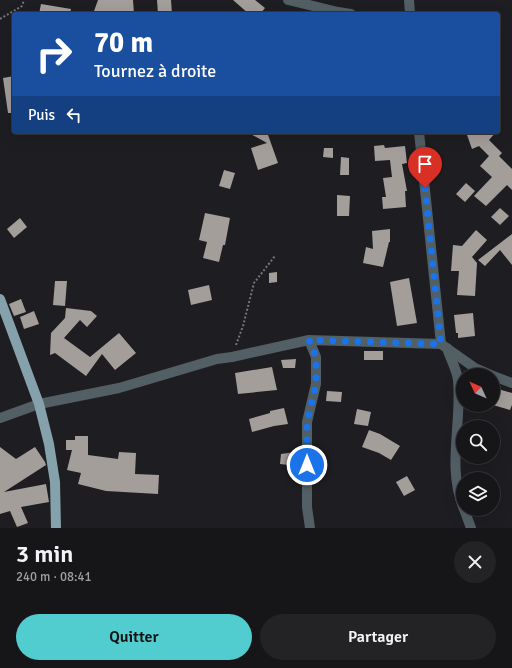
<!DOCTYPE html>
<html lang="fr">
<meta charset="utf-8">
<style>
:root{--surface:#161619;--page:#232326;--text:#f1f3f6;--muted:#9e9fa2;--line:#353538;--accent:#52cdcf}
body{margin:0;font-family:Signika,sans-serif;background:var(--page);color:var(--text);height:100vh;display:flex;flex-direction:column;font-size:15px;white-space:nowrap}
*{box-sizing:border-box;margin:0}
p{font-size:13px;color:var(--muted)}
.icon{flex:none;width:22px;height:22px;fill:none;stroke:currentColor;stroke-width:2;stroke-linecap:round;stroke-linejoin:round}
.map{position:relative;height:528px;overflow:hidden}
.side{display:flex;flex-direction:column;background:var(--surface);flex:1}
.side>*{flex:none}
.hud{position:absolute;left:12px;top:12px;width:488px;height:122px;border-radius:4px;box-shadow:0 4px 16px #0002,0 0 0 1px var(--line);background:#1a4fa0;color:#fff;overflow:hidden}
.needle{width:26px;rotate:314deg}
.fabs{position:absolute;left:456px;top:368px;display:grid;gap:8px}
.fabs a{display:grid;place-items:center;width:44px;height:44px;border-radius:50%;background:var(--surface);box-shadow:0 4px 16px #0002,0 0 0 1px var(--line);font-size:20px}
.pin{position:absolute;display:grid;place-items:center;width:34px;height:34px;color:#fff;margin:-41px -17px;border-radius:50% 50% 50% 0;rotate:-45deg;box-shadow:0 0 4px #0007}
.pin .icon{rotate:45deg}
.me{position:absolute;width:44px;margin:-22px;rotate:0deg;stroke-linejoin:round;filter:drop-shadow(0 0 3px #0008)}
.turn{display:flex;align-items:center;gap:14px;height:84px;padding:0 16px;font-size:18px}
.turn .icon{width:52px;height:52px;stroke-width:2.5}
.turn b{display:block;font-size:28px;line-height:34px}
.then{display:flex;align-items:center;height:38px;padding:0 16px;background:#0003;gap:8px;font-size:15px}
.round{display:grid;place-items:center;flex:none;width:42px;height:42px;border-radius:21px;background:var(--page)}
.headline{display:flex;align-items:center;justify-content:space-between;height:68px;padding:0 16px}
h1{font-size:24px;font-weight:600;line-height:30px}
.button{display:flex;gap:8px;margin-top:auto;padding:8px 16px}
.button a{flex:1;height:46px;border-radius:24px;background:var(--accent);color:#111;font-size:16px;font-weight:600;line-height:46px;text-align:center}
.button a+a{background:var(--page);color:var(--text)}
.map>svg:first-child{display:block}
.building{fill:#a49e9b}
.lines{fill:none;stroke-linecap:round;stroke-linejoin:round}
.path{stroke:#77767a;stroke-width:2;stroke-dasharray:2 2;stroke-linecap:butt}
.minor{stroke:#525f64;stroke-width:10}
.primary{stroke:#85a2ac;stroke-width:10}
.route{stroke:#1a73e8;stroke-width:7;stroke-dasharray:0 12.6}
</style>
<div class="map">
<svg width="512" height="528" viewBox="0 0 512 528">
<rect width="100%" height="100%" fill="#1e1d21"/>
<g class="building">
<path d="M98 0H133L134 14H93Z"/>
<path d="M157 0H171L172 14H158Z"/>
<path d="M233 0H255L265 8 260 14H249Z"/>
<path d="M41 4 71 9 70 14H39Z"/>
<path d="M14 76V113H8L3 78Z"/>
<path d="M247 132H267L278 163 258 170 251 148 267 143Z"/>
<path d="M466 132H496L489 140 502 153 499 156 512 169V190L507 185 486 206 474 196 492 177 480 166 489 156 479 146 472 149Z"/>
<path d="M384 145 385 148 405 146 407 163 402 164 407 191H405L406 207 383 209 382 197H386L383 178 392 177 390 160 375 161 374 146Z"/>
<path d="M324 148H333V158L323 157Z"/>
<path d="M341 157 349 158V175H340Z"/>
<path d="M224 170 235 173 230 189 219 186Z"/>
<path d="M466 183 475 191 465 202 456 194Z"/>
<path d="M337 195 350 196 349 216H337Z"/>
<path d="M500 208 509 216 500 225 491 217Z"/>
<path d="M205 213 230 218 225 245H223L219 262 203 258 207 242 199 240Z"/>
<path d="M20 218 27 227 14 238 7 229Z"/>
<path d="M390 229V242H389L383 267 363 263 366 247 373 249 372 231Z"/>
<path d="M476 230 487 240 472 257 477 263 475 296 457 295 459 271H451L453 245 462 246Z"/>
<path d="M512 234V265L500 250 485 266 478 260Z"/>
<path d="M277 272V282L269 283V273Z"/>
<path d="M409 278 417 323 397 326 390 282Z"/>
<path d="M55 281H67L65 306 53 305Z"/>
<path d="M209 285 212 300 191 305 188 290Z"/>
<path d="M21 299 26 312 14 316 9 304Z"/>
<path d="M66 308 91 311 97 316 87 327 80 320 64 338 90 357 119 333 136 353 115 370 102 354 86 376 55 353 50 355 51 333 65 318Z"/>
<path d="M34 311 39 324 24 329 20 317Z"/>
<path d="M473 313 475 336 458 338V333H456L454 315Z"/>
<rect x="364" y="351" width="19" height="9"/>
<path d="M296 359 295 368H283L281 360Z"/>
<path d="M272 367 277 390 238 394 235 373Z"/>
<path d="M498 389 512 393V405L510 410 493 405Z"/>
<path d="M327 391 342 392 341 402 326 401Z"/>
<path d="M284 408 288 424 274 426 252 432 249 419 270 413V411Z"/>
<path d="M357 409 371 412 368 426 354 424Z"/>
<path d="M369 430 380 434 400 446 391 460 379 453 362 447Z"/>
<path d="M75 436H88V455L118 459 119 452 136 453 135 474 159 475 158 494 106 491 78 484 81 473 67 470 72 450H66V440H75Z"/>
<path d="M0 447 16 459 35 447 45 462 46 465 4 492 46 484 49 502 21 507 28 523 17 527 10 511 0 514Z"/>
<path d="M295 452 297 466 280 464 281 454Z"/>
<path d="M407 476 415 490 404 496 396 482Z"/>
</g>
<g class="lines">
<g class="path">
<path d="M0 19 22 6 24 0"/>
<path d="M236 345 243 326 254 283 275 256"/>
</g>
<g class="minor">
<path d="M288 0 338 12 351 14"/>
<path d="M409 0 410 14"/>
<path d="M419 132 441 344"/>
<path d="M309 340 316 357V384L307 422V507L310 528"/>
<path d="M447 348C450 358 457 370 458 380 462 423 447 466 463 507"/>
<path d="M493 376 512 383"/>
<path d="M0 418 39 404 119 388 217 359 232 357 309 340 441 344 475 368 491 375"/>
<path d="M464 509 471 528"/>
</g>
<path class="primary" d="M0 299 39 404 49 444 55 482 56 528"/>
</g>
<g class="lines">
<path class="route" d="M307 465V422L316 384V357L309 340 441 344 425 188"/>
</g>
</svg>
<div class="fabs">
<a><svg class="needle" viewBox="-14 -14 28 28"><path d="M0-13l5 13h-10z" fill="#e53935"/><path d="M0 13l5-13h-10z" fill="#9e9fa2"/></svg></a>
<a><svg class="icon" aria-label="search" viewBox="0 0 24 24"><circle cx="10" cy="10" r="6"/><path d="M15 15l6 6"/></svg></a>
<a><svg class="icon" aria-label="layers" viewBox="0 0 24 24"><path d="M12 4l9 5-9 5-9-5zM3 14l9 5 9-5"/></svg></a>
</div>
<div class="pin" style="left:425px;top:188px;background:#d93025"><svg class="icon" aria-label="arrive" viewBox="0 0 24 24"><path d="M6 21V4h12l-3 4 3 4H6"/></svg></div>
<svg class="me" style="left:307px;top:465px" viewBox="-20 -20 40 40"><circle r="17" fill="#1a73e8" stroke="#fff" stroke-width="3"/><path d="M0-11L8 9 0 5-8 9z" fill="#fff"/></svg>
<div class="hud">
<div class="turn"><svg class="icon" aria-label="right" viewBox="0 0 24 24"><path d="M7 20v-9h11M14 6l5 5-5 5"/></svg><div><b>70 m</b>Tournez à droite</div></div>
<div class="then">Puis<svg class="icon" aria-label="left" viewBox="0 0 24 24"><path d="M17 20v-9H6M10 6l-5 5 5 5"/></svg></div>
</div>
</div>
<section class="side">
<div class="headline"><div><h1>3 min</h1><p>240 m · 08:41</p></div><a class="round"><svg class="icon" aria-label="close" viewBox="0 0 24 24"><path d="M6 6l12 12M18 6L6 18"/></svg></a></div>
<div class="button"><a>Quitter</a><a>Partager</a></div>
</section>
